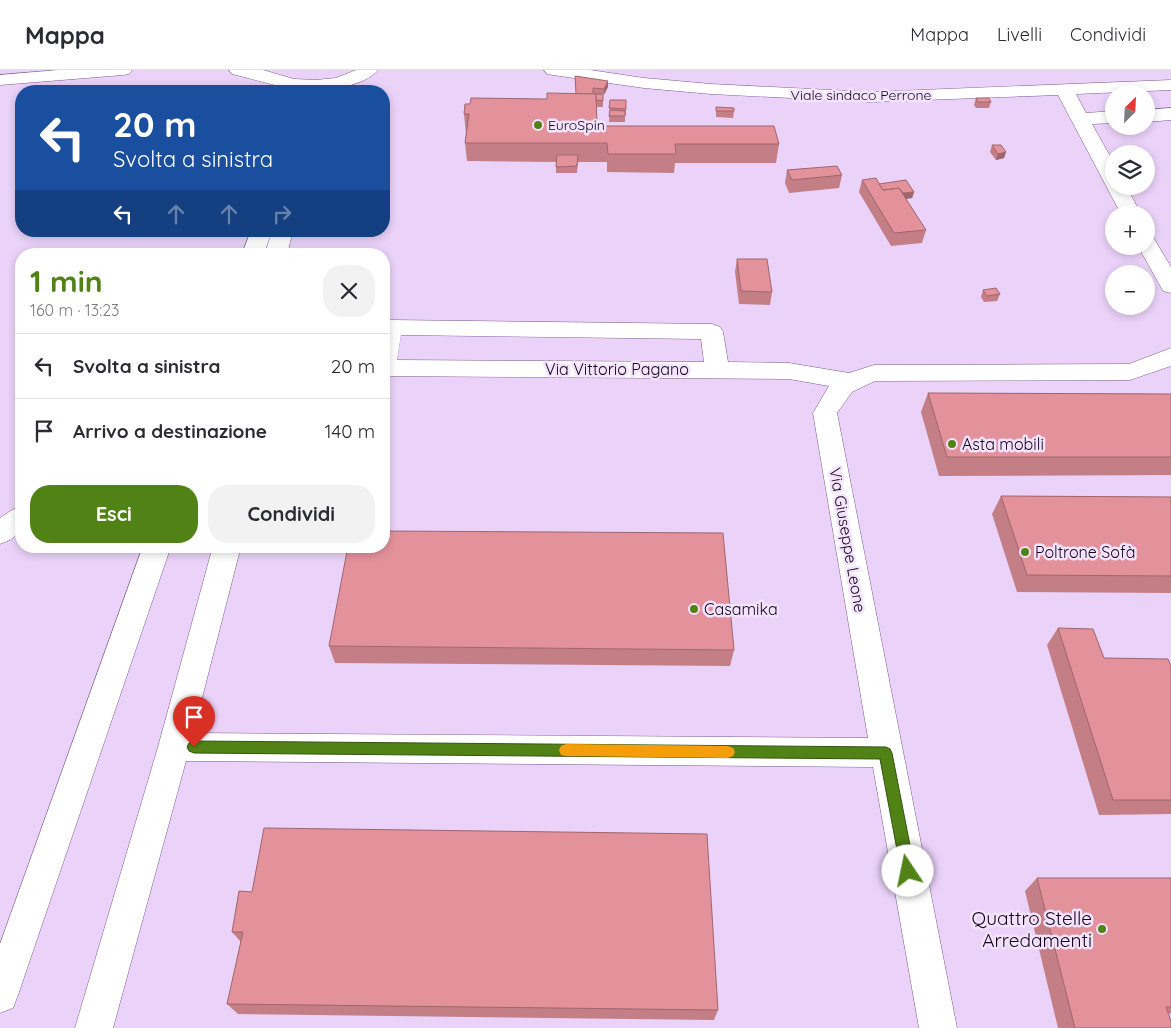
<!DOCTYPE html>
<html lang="it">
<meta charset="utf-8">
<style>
:root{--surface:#fff;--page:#f2f2f3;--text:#2b2b33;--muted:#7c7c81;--line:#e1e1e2;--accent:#508216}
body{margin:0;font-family:Quicksand,sans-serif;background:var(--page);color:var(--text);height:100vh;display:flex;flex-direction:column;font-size:19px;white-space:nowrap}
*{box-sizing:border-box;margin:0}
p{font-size:16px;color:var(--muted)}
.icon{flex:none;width:28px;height:28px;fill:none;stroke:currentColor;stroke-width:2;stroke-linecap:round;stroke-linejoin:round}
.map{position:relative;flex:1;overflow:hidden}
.panel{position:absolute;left:15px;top:178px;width:375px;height:305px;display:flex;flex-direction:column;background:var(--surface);border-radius:20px;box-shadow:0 2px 8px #0003}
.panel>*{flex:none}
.hud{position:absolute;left:15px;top:15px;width:375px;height:152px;border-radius:20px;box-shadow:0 2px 8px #0003;background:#1a4fa0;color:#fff;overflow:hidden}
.needle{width:32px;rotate:24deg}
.tools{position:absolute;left:1105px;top:15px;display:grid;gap:10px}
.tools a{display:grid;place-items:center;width:50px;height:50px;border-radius:50%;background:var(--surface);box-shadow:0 2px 8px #0003;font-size:25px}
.pin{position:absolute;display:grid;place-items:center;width:42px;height:42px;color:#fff;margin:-51px -21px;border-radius:50% 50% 50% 0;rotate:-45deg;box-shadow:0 0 5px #0007}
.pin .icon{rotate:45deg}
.me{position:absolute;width:55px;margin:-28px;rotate:349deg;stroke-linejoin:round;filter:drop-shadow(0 0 4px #0008)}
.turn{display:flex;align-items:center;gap:18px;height:105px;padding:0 15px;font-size:22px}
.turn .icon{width:65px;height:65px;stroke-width:2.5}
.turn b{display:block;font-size:35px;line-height:42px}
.lanes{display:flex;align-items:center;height:48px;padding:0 15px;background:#0003;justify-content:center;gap:25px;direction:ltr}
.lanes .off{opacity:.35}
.round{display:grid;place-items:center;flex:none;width:52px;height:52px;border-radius:20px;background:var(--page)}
.head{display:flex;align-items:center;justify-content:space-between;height:85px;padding:0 15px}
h1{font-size:30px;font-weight:800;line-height:38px;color:var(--accent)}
.primary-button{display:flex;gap:10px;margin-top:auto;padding:10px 15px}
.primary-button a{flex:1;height:58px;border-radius:20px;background:var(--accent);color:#fff;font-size:20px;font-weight:800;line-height:58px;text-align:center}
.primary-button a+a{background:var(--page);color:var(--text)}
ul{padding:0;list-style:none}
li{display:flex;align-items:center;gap:15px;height:65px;padding:0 15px;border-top:1px solid var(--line)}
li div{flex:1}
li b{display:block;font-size:19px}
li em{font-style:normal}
header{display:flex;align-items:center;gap:30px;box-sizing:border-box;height:70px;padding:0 25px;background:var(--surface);border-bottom:1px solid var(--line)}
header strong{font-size:24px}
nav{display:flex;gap:28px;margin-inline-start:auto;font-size:18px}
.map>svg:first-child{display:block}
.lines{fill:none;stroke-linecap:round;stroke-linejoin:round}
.minor-casing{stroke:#805b96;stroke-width:1}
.minor{fill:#fff;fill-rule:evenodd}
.wall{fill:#c37e86}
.shaded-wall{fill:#9f666d}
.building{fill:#e3929c;stroke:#9f666d}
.route{fill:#508216;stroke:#34540e}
.slow{fill:#f59e0b}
.poi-dot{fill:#508216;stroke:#f3e3fd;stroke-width:2}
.labels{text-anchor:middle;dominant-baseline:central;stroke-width:5;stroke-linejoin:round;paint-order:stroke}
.far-street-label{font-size:14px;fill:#14061b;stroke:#f3e3fd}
.far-poi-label{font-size:14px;fill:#14061b;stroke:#f3e3fd;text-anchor:start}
.street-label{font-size:16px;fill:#14061b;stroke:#f3e3fd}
.poi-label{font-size:16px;fill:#14061b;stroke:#f3e3fd;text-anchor:start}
.near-poi-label{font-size:19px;fill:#14061b;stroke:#f3e3fd;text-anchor:end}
</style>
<header>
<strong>Mappa</strong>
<nav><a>Mappa</a><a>Livelli</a><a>Condividi</a></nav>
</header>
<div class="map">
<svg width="1171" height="958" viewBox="0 0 1171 958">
<rect width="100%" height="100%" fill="#ead2f9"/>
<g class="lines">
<g class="minor-casing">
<g id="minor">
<path d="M58 0H132L129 4 123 5 0 15V5Z"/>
<path d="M229 0H263L294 9 316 10 336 8 356 0H378C372 8 360 12 351 15 307 28 274 14 232 4Z"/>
<path d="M544 0H590L644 8 711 14 871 22 1171 10V20L1076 24 1086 43 1114 41V53L1092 54 1114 93V116H1126L1141 144H1121L1058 25 871 32 711 24 644 18 553 5 547 4Z"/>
<path d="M1171 38V50L1146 52V40Z"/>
<path d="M251 161H272L264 184H242Z"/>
<path d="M272 161H293L287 184H265Z"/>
<path d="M1146 165 1153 167 1171 197V223L1163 221 1138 176H1146Z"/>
<path d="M391 250 712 254 720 257 723 262 728 292 789 293 849 303 874 295 1129 294 1171 278V296L1130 310 875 311 852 322 837 343 957 958H919L873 697 186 691 113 958H75L158 677 213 476H241L193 663 868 668 813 343 829 316 789 309 384 306V251ZM401 265 701 269 704 292 397 290Z"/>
<path d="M21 437V461L10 470 0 474V448L12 440Z"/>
<path d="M143 476H171L18 925 13 938 0 943V874Z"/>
</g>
</g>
<use href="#minor" class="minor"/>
</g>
<g class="wall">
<path d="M608 11V17L603 25V37H596L597 56 779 74 776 93H675L674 103 607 102V92H578L577 103H556V92L467 91 465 73 466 63 464 44 470 34 547 29 576 24Z"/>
<path d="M976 28 991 32 989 38H976L974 35Z"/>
<path d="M610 30H626V45H625V52H609Z"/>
<path d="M716 37 734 41 733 48 716 47Z"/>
<path d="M992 75 1006 82 1004 88 996 90 990 82Z"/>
<path d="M787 100 842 105 839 118 789 123 785 113Z"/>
<path d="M862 110 914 122 912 128 906 129 926 160 922 173 891 176 859 122Z"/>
<path d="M737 189 772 222 770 235 739 234 735 202Z"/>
<path d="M983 220 1000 224 997 231 984 232 981 227Z"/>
<path d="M928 323 1171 324V405L939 406 921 342Z"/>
<path d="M1001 426 1171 427V523L1017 522 992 444Z"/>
<path d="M1058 558 1104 588 1171 596V744L1099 745 1047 575Z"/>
<path d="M329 576 734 580 730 596 335 593Z"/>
<path d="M1037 808H1171V943L1169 944 1171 958H1058L1025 821Z"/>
<path d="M252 822 718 940 714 950 238 944 227 934 241 872 232 862Z"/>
</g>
<g class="shaded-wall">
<path d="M608 11V17L604 25V19Z"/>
<path d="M1006 82 1004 88 996 90 998 84Z"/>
<path d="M914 122 912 128 879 132 881 126Z"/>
</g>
<g class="building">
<path d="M575 6 608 11 604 19 593 18V24H576Z"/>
<path d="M547 23 596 24 597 56H774L779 74H675L676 84H608L607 73H465L469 44H464L465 34H470L471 28 547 29Z"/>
<path d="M596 24H603V31L596 30Z"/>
<path d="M976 28H989L991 32H978Z"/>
<path d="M610 30H626V39L609 38Z"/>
<path d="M716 37 734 38V41H716Z"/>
<path d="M610 40 625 41V46H609Z"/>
<path d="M992 75H1001L1006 82 998 84Z"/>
<path d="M557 85H578L577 96 556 97Z"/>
<path d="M837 96 842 105 792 110 787 100Z"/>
<path d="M876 108 883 120 899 118 926 160 894 163 862 110Z"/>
<path d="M906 110 914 122 903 123 899 118 883 120 879 114Z"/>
<path d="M737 189H767L772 222 741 221Z"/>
<path d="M996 218 1000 224 987 226 983 220Z"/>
<path d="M928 323 1171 324V387H947Z"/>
<path d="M1001 426 1171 427V506L1027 505Z"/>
<path d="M384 461 723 463 734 580 329 576 348 476H384Z"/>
<path d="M1058 558 1093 559 1104 588 1168 589 1171 596V730H1113Z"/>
<path d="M264 758 707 764 718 940 227 934 243 862H232L239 821 252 822Z"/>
<path d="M1037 808H1171V937H1166L1171 951V958H1075Z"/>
</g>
<path class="route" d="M194 671 886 677 890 679 892 683 915 801 913 806 908 808 903 806 901 801 880 689 194 683 189 681 187 677 189 673Z"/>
<path class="slow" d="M566 674 728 676 733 678 735 682 733 686 728 688 566 686 561 685 559 680 561 676Z"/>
<g class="poi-dot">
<circle cx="538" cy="55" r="5"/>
<circle cx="952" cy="374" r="5"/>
<circle cx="1025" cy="482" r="5"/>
<circle cx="694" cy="539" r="5"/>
<circle cx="1102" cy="859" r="5"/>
</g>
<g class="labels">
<g class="far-street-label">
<text x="861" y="25">Viale sindaco Perrone</text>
</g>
<g class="far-poi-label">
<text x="548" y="55">EuroSpin</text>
</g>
<g class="street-label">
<text x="617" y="299">Via Vittorio Pagano</text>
<text transform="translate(848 470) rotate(80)">Via Giuseppe Leone</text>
</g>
<g class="poi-label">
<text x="962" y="374">Asta mobili</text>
<text x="1035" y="482">Poltrone Sofà</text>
<text x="704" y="539">Casamika</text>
</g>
<g class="near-poi-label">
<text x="1092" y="848">Quattro Stelle<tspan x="1092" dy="22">Arredamenti</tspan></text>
</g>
</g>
</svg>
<div class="tools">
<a><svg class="needle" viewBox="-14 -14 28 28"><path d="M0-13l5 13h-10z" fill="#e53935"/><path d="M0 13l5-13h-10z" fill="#7c7c81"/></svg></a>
<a><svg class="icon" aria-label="layers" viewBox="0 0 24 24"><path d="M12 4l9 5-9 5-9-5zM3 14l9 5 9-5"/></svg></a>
<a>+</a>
<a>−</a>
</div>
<div class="pin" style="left:194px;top:677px;background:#d93025"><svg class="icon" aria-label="arrive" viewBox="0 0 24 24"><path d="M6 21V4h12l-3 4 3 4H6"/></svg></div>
<svg class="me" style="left:908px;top:801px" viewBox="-20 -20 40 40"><circle r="19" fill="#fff"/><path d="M0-13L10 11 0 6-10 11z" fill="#508216"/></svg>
<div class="hud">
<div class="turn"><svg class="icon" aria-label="left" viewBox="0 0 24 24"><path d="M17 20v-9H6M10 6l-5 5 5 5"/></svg><div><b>20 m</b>Svolta a sinistra</div></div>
<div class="lanes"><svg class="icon" aria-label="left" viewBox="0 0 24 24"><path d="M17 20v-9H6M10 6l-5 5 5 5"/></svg><svg class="icon off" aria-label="ahead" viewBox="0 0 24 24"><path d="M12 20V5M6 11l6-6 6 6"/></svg><svg class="icon off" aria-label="ahead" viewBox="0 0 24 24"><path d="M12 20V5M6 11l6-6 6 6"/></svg><svg class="icon off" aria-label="right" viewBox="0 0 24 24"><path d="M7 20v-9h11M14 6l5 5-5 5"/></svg></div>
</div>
<section class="panel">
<div class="head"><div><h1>1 min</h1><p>160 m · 13:23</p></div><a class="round"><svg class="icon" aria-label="close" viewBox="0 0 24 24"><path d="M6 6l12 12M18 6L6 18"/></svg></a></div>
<ul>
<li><svg class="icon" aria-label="left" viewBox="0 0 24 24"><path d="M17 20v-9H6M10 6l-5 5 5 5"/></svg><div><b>Svolta a sinistra</b></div><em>20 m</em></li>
<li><svg class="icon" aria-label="arrive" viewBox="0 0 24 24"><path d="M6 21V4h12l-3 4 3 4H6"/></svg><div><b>Arrivo a destinazione</b></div><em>140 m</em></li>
</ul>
<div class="primary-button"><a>Esci</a><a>Condividi</a></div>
</section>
</div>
